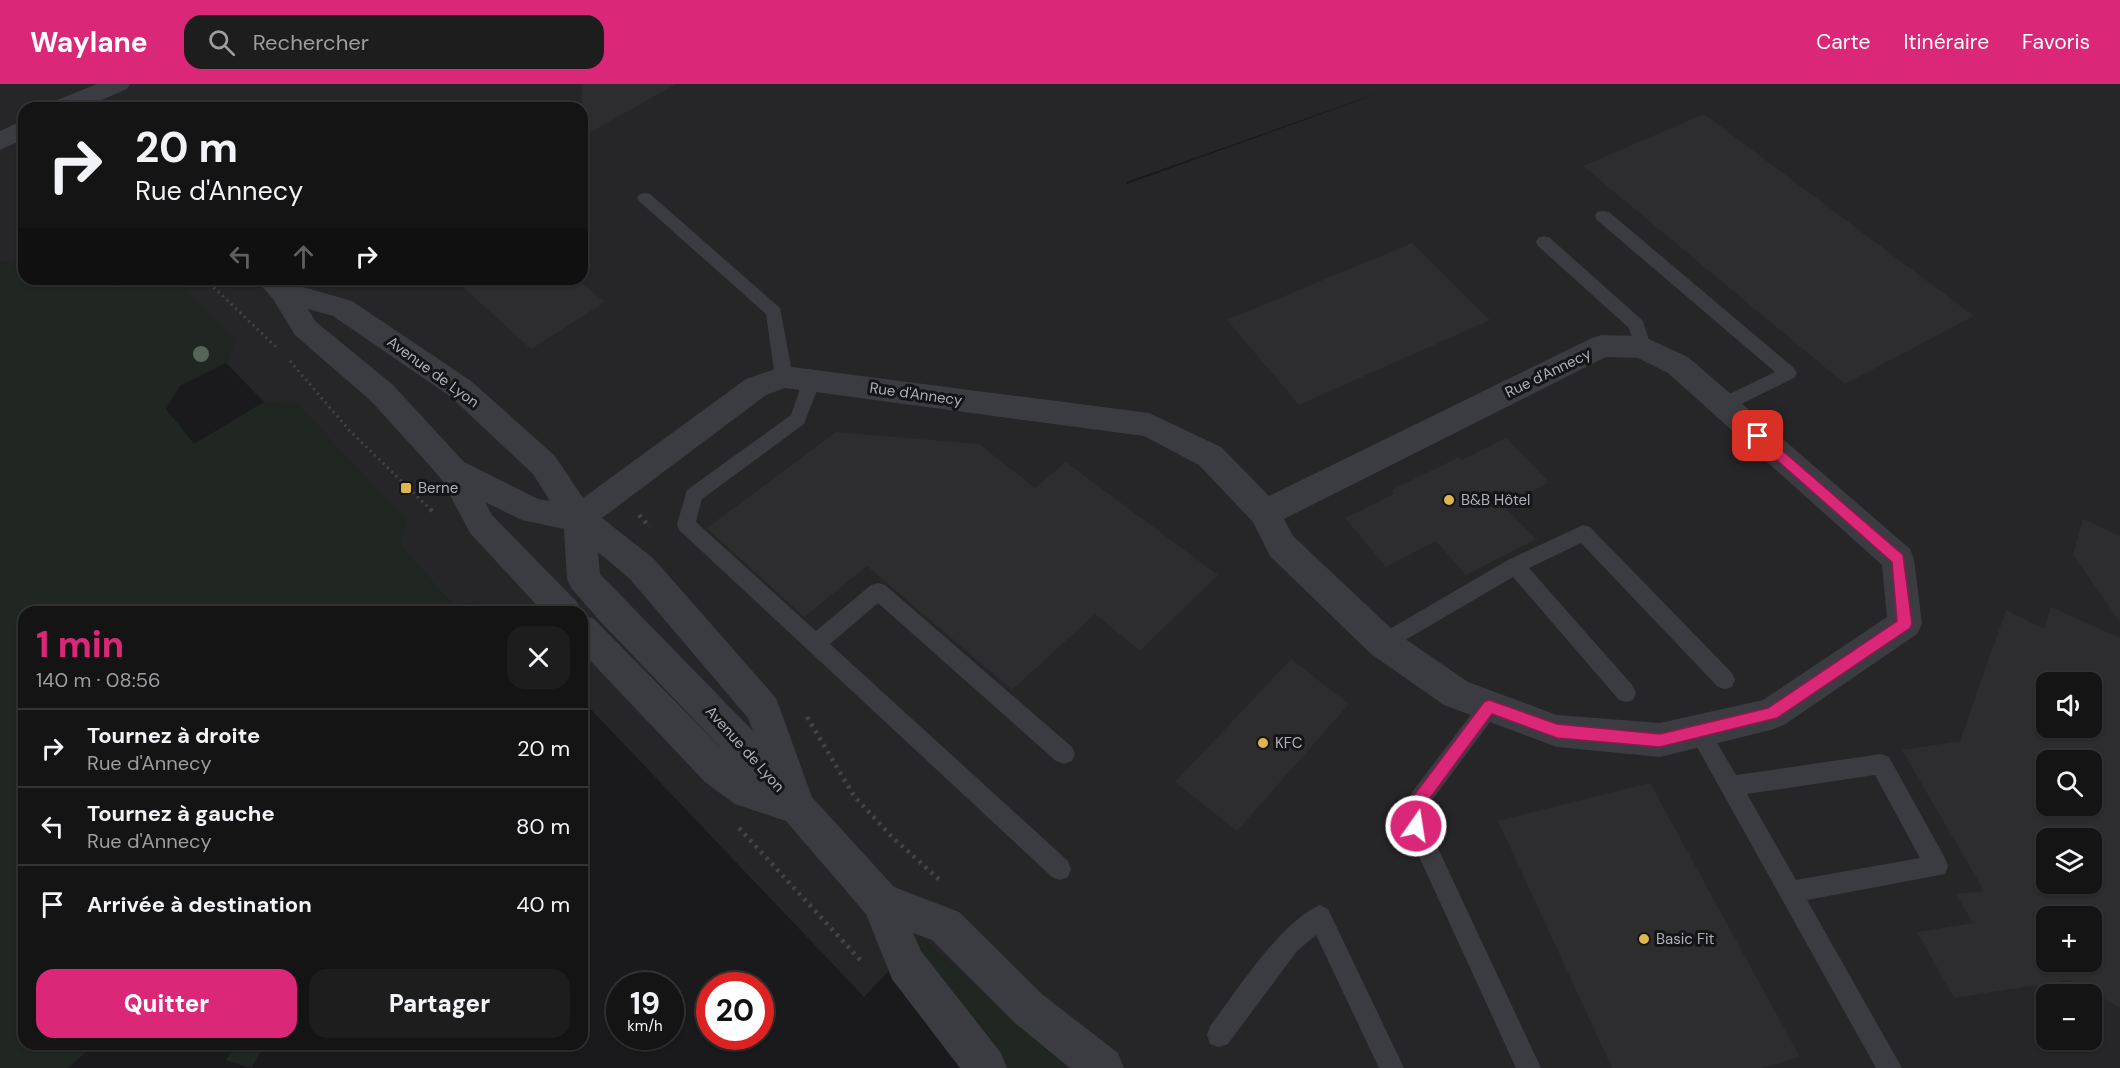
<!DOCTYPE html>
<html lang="fr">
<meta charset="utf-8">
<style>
:root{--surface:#141415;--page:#1d1d1e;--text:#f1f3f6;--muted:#9d9ea0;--line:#333334;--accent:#db2777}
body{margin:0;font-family:"DM Sans",sans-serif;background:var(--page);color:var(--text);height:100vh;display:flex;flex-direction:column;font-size:22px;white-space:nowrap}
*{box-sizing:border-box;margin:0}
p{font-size:20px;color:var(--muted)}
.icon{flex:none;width:33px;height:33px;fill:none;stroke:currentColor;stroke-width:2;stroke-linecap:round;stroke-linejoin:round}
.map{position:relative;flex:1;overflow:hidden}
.side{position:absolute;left:18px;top:522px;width:570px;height:444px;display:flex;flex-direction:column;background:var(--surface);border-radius:18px;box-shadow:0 2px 4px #0004,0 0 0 2px var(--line)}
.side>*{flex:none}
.hud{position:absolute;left:18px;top:18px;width:570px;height:183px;border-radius:18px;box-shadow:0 2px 4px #0004,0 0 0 2px var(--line);background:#141415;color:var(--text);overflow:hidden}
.tools{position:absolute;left:2036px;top:588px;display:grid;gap:12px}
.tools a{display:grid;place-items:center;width:66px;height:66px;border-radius:12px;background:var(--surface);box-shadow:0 2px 4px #0004,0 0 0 2px var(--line);font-size:30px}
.speed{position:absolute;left:606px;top:888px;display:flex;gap:12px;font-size:30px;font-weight:700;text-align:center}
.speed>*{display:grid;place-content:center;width:78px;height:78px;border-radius:50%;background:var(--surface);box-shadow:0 2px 4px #0004,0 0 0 2px var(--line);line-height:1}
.speed small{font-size:15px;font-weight:400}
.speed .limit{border:9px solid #d22;background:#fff;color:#111}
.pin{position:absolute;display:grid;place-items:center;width:51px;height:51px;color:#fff;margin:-26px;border-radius:12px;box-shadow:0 3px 9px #0006}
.me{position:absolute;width:66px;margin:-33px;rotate:13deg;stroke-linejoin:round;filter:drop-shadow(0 0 4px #0008)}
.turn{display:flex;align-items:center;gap:21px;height:126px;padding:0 18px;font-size:27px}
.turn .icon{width:78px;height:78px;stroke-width:2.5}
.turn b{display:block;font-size:42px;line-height:51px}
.lanes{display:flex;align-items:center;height:57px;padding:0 18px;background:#0003;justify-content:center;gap:30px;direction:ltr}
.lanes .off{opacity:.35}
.round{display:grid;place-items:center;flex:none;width:63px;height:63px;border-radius:18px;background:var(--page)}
.head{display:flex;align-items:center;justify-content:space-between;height:102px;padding:0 18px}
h1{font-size:36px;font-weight:800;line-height:45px;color:var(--accent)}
.button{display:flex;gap:12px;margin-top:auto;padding:12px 18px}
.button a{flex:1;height:69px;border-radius:18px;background:var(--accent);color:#fff;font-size:24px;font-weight:800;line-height:69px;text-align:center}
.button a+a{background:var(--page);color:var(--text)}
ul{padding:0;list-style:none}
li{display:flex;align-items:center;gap:18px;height:78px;padding:0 18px;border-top:2px solid var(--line)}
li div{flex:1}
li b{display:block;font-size:22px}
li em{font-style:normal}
header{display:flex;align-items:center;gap:36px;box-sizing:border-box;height:84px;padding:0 30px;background:var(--accent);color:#fff}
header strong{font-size:28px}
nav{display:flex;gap:33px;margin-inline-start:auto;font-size:21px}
.search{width:420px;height:54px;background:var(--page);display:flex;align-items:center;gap:15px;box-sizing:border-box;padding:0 21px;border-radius:18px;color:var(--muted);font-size:22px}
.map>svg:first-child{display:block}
.built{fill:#262629;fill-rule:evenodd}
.green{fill:#202722}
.building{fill:#2d2d30;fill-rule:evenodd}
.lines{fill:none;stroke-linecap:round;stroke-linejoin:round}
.path-far1{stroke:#424348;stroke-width:3;stroke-dasharray:2 4;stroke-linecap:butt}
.path{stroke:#424348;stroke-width:4.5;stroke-dasharray:3 5;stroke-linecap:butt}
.lane{fill:#3b3c41;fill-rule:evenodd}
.street{fill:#3b3c41;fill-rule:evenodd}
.tree{fill:#566558}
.route{fill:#db2777;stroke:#8e194d;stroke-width:1.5}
.poi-dot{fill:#e1b54d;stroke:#151517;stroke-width:2}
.labels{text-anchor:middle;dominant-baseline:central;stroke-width:6;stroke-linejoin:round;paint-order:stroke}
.street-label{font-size:15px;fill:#aeb1ba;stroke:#151517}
.poi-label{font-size:15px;fill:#aeb1ba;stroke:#151517;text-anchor:start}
</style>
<header>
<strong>Waylane</strong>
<div class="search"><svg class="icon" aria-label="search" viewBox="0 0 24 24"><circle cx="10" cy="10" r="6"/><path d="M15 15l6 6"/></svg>Rechercher</div>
<nav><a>Carte</a><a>Itinéraire</a><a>Favoris</a></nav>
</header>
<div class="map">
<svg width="2120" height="984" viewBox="0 0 2120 984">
<rect width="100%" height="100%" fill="#1a1a1c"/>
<g class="built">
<path d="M0 0H2120V984H1067L921 853 864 913 582 616V528H492L482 518 452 521 399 460 295 318H264L226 279 234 258 174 195H582V24H24V183L0 177ZM1396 3 1127 100 1126 99V98ZM2046 598H2091V644H2046ZM2046 676H2091V722H2046ZM2046 754H2091V800H2046ZM2046 832H2091V878H2046ZM2046 910H2091V956H2046Z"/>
<path d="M70 195H146L118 208Z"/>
</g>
<g class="green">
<path d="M0 177 24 183V195H70L118 207 146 195H175L236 256 226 279 180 302 166 325 194 360 264 318 295 317 408 438 399 460 452 521 482 518 492 528H24V960H102L86 968 68 984H0Z"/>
<path d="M921 852 1067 984H998L912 861Z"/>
<path d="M236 960H266L251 984 226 976Z"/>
</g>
<g class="building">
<path d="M582 0H676L582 53Z"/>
<path d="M1704 30 1974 232 1845 300 1583 82Z"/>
<path d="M1412 159 1490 236 1299 321 1227 236Z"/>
<path d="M454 195H577L605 218 531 265Z"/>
<path d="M836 348 979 360 1035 404 1066 378 1218 491 1140 567 1095 530 1012 606 867 482 804 533 707 444Z"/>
<path d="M1506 354 1549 398 1504 422 1536 455 1466 491 1436 457 1386 483 1345 434 1394 410 1392 406 1459 373 1462 376Z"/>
<path d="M2083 435 2120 452V538L2073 471Z"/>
<path d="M2051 523 2120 554V924L2070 896 1954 914 1917 848 1973 839 1956 810 1984 807 1902 666 1960 657 2006 526 2044 545ZM2046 598H2091V644H2046ZM2046 676H2091V722H2046ZM2046 754H2091V800H2046ZM2046 832H2091V878H2046Z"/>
<path d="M1291 575 1349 620 1237 747 1175 698Z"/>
<path d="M1650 699 1800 973 1762 984H1612L1498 737Z"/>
</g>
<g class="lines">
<g class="path-far1">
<path d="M205 195 276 263"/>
<path d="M290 277 349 346 432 427"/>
</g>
<g class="path">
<path d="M430 425 433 428"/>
<path d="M639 431 650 443"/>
<path d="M807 633 854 712 892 753 942 798"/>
<path d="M739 744 862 878"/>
</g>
<g class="lane">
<path d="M645 109 650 110 780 224 793 293 790 298 784 300 778 298 775 293 766 230 640 118 637 114 640 110Z"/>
<path d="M1603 127 1609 128 1794 284 1797 289 1794 294 1729 326 1723 328 1717 326 1714 321 1717 316 1775 288 1597 136 1595 132 1597 128Z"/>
<path d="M1544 152 1550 154 1643 237 1651 263 1648 267 1642 269 1636 267 1629 244 1538 162 1536 158 1538 154Z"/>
<path d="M812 289 818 291 821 296 804 340 702 415 696 438 816 547 871 501 878 499 885 501 1072 663 1075 670 1072 677 1064 680 1056 677 878 519 830 560 1068 777 1071 785 1068 793 1060 796 1052 793 679 446 677 440 687 406 791 331 803 296 806 291Z"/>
<path d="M1583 441 1590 443 1732 589 1735 596 1732 603 1725 605 1718 603 1581 459 1529 484 1633 602 1636 609 1633 616 1626 618 1619 616 1513 493 1390 565 1383 568 1376 565 1373 559 1376 553 1508 476Z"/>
<path d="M1489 614 1496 616 1499 623 1496 630 1430 719 1427 741 1541 984H1516L1405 742 1412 708 1482 616Z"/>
<path d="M1699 637 1706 640 1736 691 1881 670 1889 673 1945 774 1948 782 1945 790 1807 816 1902 984H1876L1692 654 1688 647 1692 640ZM1875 691 1920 774 1796 796 1747 710Z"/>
<path d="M1320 821 1328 825 1404 984H1379L1316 851 1297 867 1228 960 1219 963 1210 960 1207 951 1210 942C1237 907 1280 838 1320 821Z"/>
</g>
<g class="street">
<path d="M97 0H130L127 5 83 24H49L52 18Z"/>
<path d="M24 36V55L0 66V47Z"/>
<path d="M263 195H286L292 200 352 217 471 297 555 372 583 414 746 295 784 282 1149 329 1221 363 1269 412 1592 254 1602 251 1642 252 1688 273 1910 465 1914 475 1922 540 1917 550 1784 641 1771 646 1660 673 1557 663 1444 621 1371 570 1270 472 1253 438 1199 381 1144 352 785 304 766 311 602 434 654 475 776 614 812 713 894 803 959 828 1043 911 1118 969 1124 984H1070L1015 939 932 856 913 849 921 867 1001 969 1007 984H960L892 895 866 830 786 737 735 720 705 698 582 568V530L594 535 727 670 599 536 572 505 567 495 564 445 522 436 485 418 492 431 577 518 582 528H543L470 449 442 396 431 383 371 317 295 251 273 215 260 200ZM308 225 333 232 451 313 533 390 550 417 538 415 464 378 393 301 315 237ZM1606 273 1638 274 1668 289 1882 481 1887 533 1763 616 1660 639 1557 631 1468 598 1395 548 1293 452 1284 435ZM598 468 630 495 748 634 753 647 600 490Z"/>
</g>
</g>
<circle class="tree" cx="201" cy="270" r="8"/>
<path class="route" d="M1758 347 1762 349 1903 471 1912 540 1910 544 1777 634 1660 663 1557 654 1492 630 1427 718 1421 747 1416 749 1410 747 1408 742 1415 710 1484 618 1489 616 1557 640 1660 650 1768 624 1897 537 1892 478 1754 356 1752 352Z"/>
<g class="poi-dot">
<rect x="400" y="398" width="12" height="12" rx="3"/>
<circle cx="1449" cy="416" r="6"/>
<circle cx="1263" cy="659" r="6"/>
<circle cx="1644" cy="855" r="6"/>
</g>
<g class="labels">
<g class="street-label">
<text transform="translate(433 288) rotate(36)">Avenue de Lyon</text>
<text transform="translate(1548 289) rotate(-26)">Rue d'Annecy</text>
<text transform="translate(916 310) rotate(8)">Rue d'Annecy</text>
<text transform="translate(745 665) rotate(48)">Avenue de Lyon</text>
</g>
<g class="poi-label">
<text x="418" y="404">Berne</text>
<text x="1461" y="416">B&amp;B Hôtel</text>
<text x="1275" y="659">KFC</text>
<text x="1656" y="855">Basic Fit</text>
</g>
</g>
</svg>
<div class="tools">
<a><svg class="icon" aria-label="sound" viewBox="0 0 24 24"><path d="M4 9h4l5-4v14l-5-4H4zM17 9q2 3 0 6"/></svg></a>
<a><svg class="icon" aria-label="search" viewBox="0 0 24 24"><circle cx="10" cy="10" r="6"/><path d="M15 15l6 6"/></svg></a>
<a><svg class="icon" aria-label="layers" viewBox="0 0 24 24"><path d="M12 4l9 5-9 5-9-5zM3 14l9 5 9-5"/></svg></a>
<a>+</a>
<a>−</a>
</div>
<div class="speed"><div>19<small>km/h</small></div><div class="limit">20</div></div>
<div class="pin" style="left:1758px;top:352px;background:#d93025"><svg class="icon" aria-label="arrive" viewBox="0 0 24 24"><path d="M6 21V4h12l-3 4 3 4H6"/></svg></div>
<svg class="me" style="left:1416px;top:742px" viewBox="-20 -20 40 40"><circle r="17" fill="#db2777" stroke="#fff" stroke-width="3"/><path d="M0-11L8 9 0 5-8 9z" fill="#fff"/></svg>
<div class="hud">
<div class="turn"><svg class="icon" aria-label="right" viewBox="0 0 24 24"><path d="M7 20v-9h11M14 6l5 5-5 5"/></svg><div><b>20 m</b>Rue d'Annecy</div></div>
<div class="lanes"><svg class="icon off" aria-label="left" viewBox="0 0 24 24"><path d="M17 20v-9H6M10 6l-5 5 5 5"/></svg><svg class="icon off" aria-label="ahead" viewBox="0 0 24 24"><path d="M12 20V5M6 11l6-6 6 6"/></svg><svg class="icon" aria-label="right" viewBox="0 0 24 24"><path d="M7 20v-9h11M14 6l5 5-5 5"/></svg></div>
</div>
<section class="side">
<div class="head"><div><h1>1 min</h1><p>140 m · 08:56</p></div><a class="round"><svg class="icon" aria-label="close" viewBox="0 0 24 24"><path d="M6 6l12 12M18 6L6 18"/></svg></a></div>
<ul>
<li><svg class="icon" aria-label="right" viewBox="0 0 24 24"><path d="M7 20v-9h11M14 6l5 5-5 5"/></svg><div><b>Tournez à droite</b><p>Rue d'Annecy</p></div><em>20 m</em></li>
<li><svg class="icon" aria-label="left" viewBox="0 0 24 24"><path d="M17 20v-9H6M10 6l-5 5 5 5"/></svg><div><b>Tournez à gauche</b><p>Rue d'Annecy</p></div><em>80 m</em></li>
<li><svg class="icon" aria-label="arrive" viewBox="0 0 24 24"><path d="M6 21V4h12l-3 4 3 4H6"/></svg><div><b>Arrivée à destination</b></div><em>40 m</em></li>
</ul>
<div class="button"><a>Quitter</a><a>Partager</a></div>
</section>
</div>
